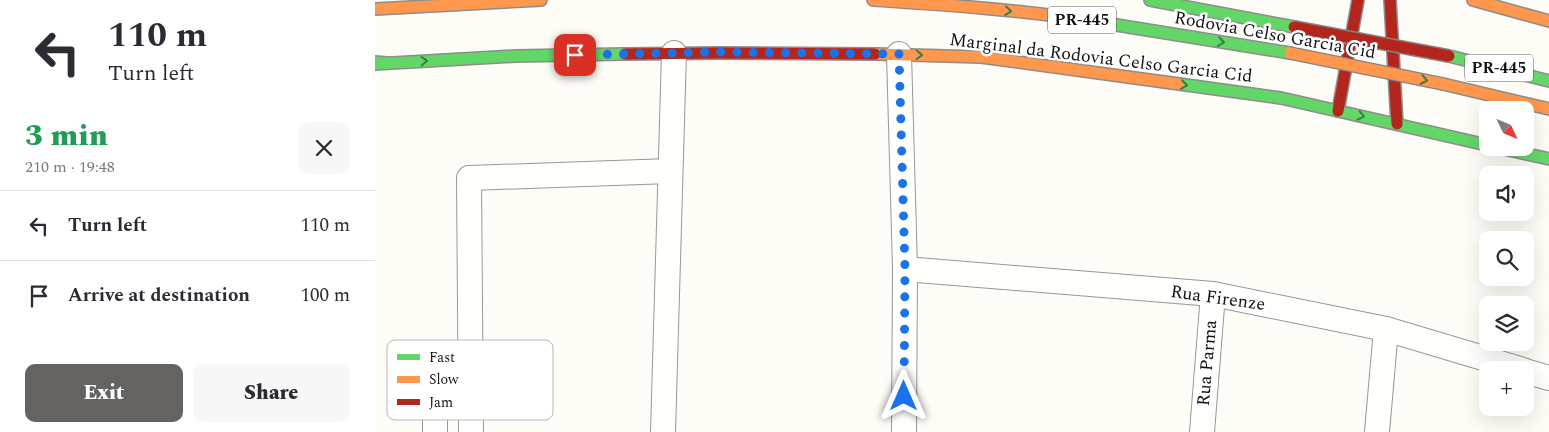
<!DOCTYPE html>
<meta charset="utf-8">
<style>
:root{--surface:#fff;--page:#f7f7f7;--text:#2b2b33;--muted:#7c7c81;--line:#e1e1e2;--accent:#646362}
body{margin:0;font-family:Spectral,serif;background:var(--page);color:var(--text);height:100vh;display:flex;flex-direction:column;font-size:19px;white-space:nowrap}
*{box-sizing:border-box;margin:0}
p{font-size:16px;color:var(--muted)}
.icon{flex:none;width:28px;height:28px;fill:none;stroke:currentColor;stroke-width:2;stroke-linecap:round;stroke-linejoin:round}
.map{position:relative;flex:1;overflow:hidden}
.side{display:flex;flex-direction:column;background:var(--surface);width:375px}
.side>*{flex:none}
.banner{background:#fff;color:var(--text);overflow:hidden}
.needle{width:32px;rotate:134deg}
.controls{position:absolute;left:1104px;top:101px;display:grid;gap:10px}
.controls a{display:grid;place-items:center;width:55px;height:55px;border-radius:10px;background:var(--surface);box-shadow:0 5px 20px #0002;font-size:25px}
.pin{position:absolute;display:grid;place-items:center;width:42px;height:42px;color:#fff;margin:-21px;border-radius:10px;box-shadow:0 2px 8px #0006}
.me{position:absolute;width:55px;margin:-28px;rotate:0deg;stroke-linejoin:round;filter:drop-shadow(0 0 4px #0008)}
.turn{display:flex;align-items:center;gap:18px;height:105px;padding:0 25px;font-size:22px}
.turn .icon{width:65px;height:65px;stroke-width:2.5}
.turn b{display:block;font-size:35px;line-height:42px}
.round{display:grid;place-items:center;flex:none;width:52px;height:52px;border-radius:10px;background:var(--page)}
.overview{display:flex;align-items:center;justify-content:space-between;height:85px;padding:0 25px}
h1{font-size:30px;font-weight:800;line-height:38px;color:#1e9e55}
.primary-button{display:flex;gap:10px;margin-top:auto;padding:10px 25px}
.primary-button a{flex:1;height:58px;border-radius:10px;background:var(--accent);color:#fff;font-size:20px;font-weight:800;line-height:58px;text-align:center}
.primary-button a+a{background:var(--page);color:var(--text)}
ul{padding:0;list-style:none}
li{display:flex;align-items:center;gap:15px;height:70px;padding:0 25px;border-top:1px solid var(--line)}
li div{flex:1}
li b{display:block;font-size:19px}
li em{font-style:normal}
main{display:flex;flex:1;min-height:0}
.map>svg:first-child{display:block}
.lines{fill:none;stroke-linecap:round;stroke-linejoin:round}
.street-casing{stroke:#979795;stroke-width:26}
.fast-casing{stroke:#8e8d8b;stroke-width:14}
.slow-casing{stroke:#8e8d8b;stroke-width:14}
.jam-casing{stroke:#8e8d8b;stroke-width:14}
.street{stroke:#fffffe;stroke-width:24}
.fast{stroke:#63d668;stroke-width:11}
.slow{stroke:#ff974d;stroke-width:11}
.jam{stroke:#b3261e;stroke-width:11}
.slow-bridge-casing{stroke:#858482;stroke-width:14;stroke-linecap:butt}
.jam-bridge-casing{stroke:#858482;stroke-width:14;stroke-linecap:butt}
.slow-bridge{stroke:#ff974d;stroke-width:11}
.jam-bridge{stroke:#b3261e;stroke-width:11}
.oneway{stroke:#3e7d41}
.route{stroke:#1a73e8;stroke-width:9;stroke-dasharray:0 16.2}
.labels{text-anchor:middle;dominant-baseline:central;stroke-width:5;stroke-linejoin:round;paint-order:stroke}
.shield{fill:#fff;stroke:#585858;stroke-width:1}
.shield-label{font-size:16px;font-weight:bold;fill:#111}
.street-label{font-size:18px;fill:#111;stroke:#fff}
.key{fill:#fff;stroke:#b8b8b8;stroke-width:1}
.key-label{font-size:14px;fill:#111}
</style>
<main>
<section class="side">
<div class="banner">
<div class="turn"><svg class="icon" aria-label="left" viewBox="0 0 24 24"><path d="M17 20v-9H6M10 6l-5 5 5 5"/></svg><div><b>110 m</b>Turn left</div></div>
</div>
<div class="overview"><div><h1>3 min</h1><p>210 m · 19:48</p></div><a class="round"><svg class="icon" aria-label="close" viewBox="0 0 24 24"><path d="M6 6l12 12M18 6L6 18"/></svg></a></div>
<ul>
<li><svg class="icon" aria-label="left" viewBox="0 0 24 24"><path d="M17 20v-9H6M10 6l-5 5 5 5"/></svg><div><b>Turn left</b></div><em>110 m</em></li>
<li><svg class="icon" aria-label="arrive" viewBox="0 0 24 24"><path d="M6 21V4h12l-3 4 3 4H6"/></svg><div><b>Arrive at destination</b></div><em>100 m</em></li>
</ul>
<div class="primary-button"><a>Exit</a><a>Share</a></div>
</section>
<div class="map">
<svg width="1174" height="432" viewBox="0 0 1174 432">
<rect width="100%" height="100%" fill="#fdfcf7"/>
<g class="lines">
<g class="street-casing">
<g id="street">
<path d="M524 54 530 269 529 432"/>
<path d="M530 269 838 294 1011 329 1148 370"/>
<path d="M1150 371 1174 378"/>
<path d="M60 392V432"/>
<path d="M96 432 94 178 295 171"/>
<path d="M288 432 299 53"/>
<path d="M827 432 838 294"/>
<path d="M1002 432 1011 329"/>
</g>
</g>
<g class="fast-casing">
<g id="fast">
<path d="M775 0 919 27"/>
<path d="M723 22 915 53"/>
<path d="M1074 56 1174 81"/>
<path d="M0 62 12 63"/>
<path d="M0 64 141 56 250 54"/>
<path d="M804 84 906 98 1112 145"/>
<path d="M1125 148 1174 159"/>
</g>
</g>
<g class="slow-casing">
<g id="slow">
<path d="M498 0C573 5 649 10 723 22"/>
<path d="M1098 0 1174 21"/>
<path d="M0 9 166 0"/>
<path d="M500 54 606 57 804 84"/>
<path d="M1068 84 1174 109"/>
</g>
</g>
<g class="jam-casing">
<g id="jam">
<path d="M1015 0 1022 124"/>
<path d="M250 54 344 53 500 54"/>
<path d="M963 111 983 0"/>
</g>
</g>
<use href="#street" class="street"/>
<use href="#fast" class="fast"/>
<use href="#slow" class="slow"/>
<use href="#jam" class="jam"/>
<g class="slow-bridge-casing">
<path id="slow-bridge" d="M915 53 1068 84"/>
</g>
<g class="jam-bridge-casing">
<path id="jam-bridge" d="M919 27 1074 56"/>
</g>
<use href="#slow-bridge" class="slow-bridge"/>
<use href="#jam-bridge" class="jam-bridge"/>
</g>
<defs><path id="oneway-chevron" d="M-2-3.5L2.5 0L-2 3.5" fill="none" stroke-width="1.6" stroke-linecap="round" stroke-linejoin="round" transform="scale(1.25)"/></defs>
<g class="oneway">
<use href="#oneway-chevron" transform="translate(633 11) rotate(6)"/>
<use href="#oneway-chevron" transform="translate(846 42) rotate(9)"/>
<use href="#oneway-chevron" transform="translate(544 55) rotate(2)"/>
<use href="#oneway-chevron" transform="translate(49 61) rotate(-3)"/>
<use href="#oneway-chevron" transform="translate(1049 80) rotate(12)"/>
<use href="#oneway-chevron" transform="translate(809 85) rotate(8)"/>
<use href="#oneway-chevron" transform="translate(986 116) rotate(13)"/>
</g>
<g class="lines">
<path class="route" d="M200 55 344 52 524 54 530 269 529 396"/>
</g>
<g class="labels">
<g class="shield">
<rect x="673" y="6.5" width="68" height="27" rx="4"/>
<rect x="1090" y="54.5" width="68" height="27" rx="4"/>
</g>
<g class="shield-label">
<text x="707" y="20">PR-445</text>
<text x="1124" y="68">PR-445</text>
</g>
<g class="street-label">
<text transform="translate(900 35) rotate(10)">Rodovia Celso Garcia Cid</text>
<text transform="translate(726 58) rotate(7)">Marginal da Rodovia Celso Garcia Cid</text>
<text transform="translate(843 298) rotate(8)">Rua Firenze</text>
<text transform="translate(832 363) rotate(-85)">Rua Parma</text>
</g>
</g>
<rect x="12" y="340" width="166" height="80" rx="8" class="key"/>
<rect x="22" y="354" width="23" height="6" fill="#63d668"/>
<rect x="22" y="376" width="23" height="7" fill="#ff974d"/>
<rect x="22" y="399" width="23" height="6" fill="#b3261e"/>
<g class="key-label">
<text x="54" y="362">Fast</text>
<text x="54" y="384">Slow</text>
<text x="54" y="407">Jam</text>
</g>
</svg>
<div class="controls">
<a><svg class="needle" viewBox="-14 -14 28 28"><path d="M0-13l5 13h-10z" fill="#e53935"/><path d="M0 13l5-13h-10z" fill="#7c7c81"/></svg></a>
<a><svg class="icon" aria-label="sound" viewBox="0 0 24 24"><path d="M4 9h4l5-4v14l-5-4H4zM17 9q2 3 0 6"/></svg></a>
<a><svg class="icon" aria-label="search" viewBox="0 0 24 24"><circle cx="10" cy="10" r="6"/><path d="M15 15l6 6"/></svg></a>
<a><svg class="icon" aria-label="layers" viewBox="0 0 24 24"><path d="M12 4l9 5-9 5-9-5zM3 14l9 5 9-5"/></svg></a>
<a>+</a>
</div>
<div class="pin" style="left:200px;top:55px;background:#d93025"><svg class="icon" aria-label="arrive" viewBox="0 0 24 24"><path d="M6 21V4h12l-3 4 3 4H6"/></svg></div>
<svg class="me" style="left:529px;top:396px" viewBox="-20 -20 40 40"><path d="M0-17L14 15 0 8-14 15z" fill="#1a73e8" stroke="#fff" stroke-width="4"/></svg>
</div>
</main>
